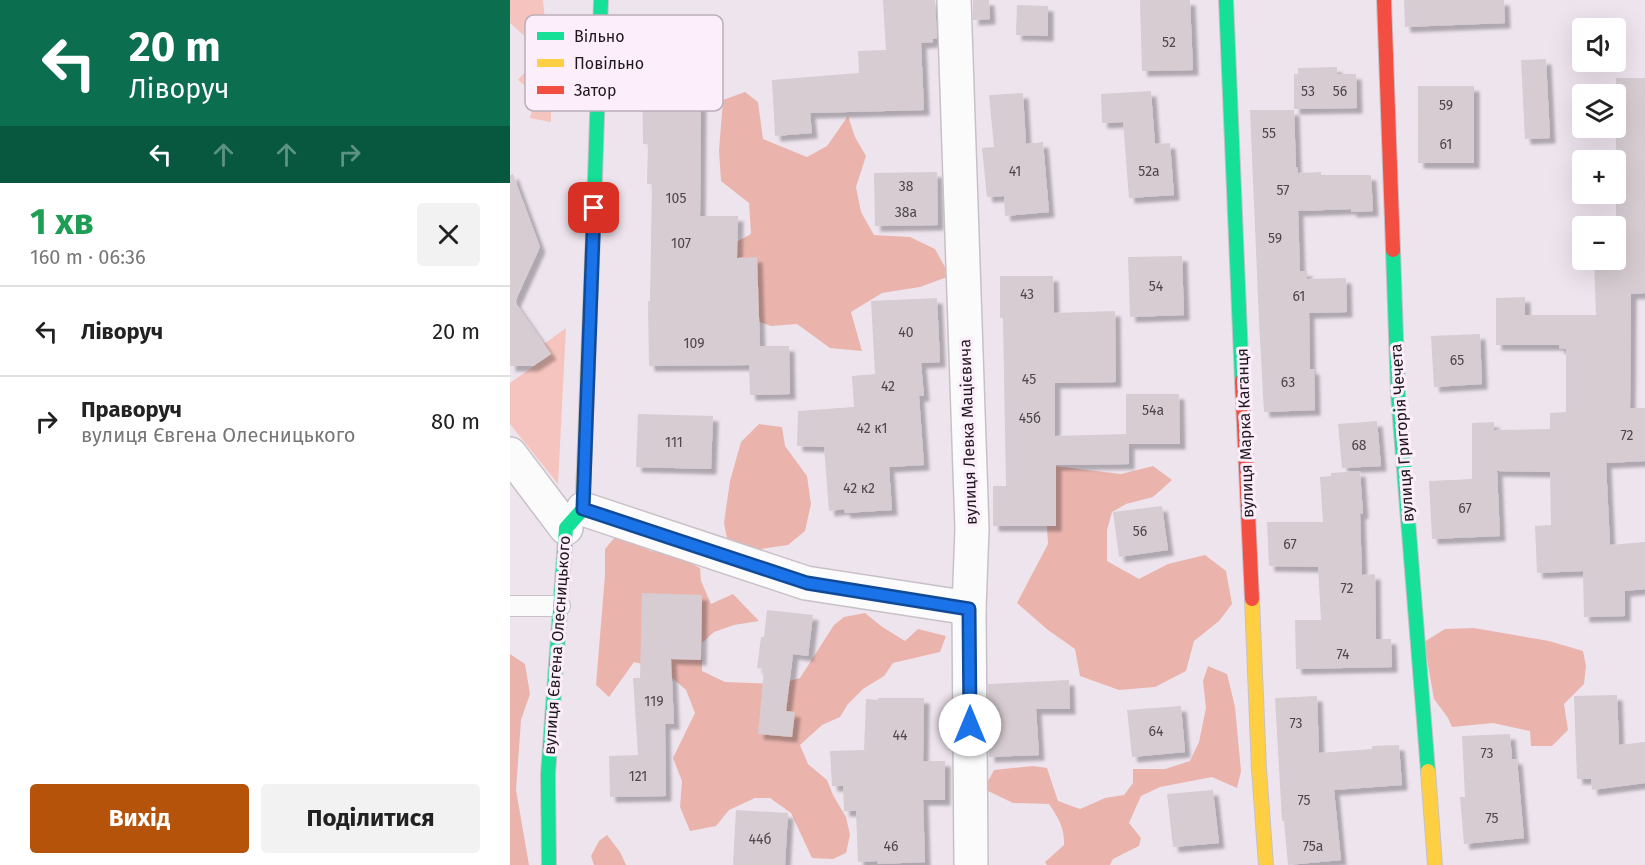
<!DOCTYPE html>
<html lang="uk">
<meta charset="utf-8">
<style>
:root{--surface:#fff;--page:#f2f2f2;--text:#222;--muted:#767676;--line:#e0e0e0;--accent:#b45309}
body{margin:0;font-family:"Fira Sans",sans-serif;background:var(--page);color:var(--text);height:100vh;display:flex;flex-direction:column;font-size:22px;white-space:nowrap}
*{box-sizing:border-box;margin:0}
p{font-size:20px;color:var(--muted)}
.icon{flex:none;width:33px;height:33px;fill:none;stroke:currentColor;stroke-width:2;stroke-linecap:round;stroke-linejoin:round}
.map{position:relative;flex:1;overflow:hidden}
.details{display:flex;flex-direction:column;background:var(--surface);width:510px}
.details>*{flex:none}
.top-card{background:#0b6e4f;color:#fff;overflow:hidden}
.tools{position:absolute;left:1062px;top:18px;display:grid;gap:12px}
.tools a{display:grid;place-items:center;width:54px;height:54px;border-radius:6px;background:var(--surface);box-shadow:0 6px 24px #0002;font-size:30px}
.pin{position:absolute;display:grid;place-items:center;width:51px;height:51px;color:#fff;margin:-26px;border-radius:12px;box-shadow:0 3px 9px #0006}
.me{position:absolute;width:66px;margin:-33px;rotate:0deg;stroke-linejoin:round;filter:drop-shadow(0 0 4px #0008)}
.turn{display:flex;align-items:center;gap:21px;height:126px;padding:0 30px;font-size:27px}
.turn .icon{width:78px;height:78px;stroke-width:2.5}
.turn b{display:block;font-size:42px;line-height:51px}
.lanes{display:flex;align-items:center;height:57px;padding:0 30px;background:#0003;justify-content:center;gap:30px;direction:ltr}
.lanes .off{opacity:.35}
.round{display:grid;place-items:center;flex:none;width:63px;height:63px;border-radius:6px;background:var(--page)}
.head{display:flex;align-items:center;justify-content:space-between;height:102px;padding:0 30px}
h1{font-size:36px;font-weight:700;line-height:45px;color:#1e9e55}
.primary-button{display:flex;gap:12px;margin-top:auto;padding:12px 30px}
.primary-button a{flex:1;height:69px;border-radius:6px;background:var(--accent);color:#fff;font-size:24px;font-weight:700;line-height:69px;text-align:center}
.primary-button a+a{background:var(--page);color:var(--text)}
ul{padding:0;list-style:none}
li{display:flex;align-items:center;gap:18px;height:90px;padding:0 30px;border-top:2px solid var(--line)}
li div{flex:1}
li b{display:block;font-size:22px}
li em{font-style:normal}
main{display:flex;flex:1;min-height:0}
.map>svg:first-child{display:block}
.green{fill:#f6c4be}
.forest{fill:#eab4ad}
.building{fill:#d6ccd2;filter:url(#shadow)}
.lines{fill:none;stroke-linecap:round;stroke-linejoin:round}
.lane-casing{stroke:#c8c0c7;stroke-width:22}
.street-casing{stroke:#c8c0c7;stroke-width:36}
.fast-casing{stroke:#c8c0c7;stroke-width:16}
.slow-casing{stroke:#c8c0c7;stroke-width:16}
.jam-casing{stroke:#c8c0c7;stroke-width:16}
.lane{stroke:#fcfbfc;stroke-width:20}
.street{stroke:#fcfbfc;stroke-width:33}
.fast{stroke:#16e098;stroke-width:14}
.slow{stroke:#ffcf43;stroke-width:14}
.jam{stroke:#f24e42;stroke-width:14}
.route-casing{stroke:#114b97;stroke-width:15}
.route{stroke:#1a73e8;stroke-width:10}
.labels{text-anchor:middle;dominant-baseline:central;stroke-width:6;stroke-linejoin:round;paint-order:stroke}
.number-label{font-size:14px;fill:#4f474d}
.street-label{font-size:16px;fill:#1e171d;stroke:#fdeefc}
.key{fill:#fdeefc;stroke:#baaeb9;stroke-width:1.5}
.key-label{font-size:16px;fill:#1e171d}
</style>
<main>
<section class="details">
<div class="top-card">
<div class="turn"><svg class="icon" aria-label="left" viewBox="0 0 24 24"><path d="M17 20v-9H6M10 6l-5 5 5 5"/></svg><div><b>20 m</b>Ліворуч</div></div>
<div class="lanes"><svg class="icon" aria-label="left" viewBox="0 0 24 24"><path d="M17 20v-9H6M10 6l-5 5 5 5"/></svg><svg class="icon off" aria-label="ahead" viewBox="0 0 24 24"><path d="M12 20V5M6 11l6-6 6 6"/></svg><svg class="icon off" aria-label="ahead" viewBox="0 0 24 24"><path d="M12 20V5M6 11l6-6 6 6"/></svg><svg class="icon off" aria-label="right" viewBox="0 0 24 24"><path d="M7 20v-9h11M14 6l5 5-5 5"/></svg></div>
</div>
<div class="head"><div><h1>1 хв</h1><p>160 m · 06:36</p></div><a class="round"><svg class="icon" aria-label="close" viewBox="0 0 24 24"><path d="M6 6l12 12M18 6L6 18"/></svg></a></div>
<ul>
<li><svg class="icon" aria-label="left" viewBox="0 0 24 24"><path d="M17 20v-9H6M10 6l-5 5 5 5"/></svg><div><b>Ліворуч</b></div><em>20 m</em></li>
<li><svg class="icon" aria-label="right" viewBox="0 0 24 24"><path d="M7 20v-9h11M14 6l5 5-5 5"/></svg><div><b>Праворуч</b><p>вулиця Євгена Олесницького</p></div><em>80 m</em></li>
</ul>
<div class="primary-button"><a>Вихід</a><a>Поділитися</a></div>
</section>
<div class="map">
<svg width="1135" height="865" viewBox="0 0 1135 865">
<defs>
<filter id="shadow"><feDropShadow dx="5.5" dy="5.5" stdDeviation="1.5" flood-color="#0004"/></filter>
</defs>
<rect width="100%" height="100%" fill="#eee4ee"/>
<g class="green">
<path d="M0 0H33L39 62 41 122 20 118 26 95 8 80 21 65 20 41 0 23Z"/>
<path d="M56 328 48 484 0 424V383L41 354 34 344Z"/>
</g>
<g class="forest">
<path d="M235 92 248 102 253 139 297 157 317 146 338 116 345 137 356 156 346 187 351 212 364 235 400 237 425 249 440 276 410 287 372 293 341 312 352 351 320 348 287 324 261 326 241 319 212 250 241 234 239 203 211 181 209 151 213 100Z"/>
<path d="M249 424 272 427 275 446 297 476 301 504 295 531 278 545 244 550 217 538 214 523 220 481 231 442Z"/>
<path d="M527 464 611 474 643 466 662 480 643 497 616 504 602 512 597 530V561L629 579 658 564 695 555 716 571 722 604 709 621 684 641 676 671 645 687 609 690 570 676 565 649 538 630 507 603 538 544 537 527 506 490Z"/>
<path d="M106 536 141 551 163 554 190 568 191 581 201 604 223 594 249 621 224 625 204 632 192 643V671L215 682 269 684 290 678 324 625 334 617 355 613 371 626 395 641 408 629 436 636 430 652 383 663 374 676 353 689 338 704 330 717 312 725 290 745 298 764 317 780 323 795 336 817 340 835 336 853 323 859 302 858 281 813 260 798H245L219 810 206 826 180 831 170 807 172 781 163 758 185 713 176 690 152 669 124 662 99 697 86 685 95 575V549Z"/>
<path d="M964 628 1039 641 1073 651 1076 666 1074 684 1054 704 1058 730 1042 746H1021L1020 731 983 723 942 727 938 718 924 699 914 642 935 629Z"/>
<path d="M0 654 15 664 20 694 11 720 6 790 19 865H0Z"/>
<path d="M698 666 717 674 725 707 731 771 727 788 702 777 650 787 631 796 619 823 631 838 629 846 603 859 600 865H537L535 862 554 845C555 829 548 817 539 804L503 803 474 789 484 770 523 766 537 768 548 801 570 809 595 798 614 795 623 783V769H655L680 761 689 742 696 708 693 681Z"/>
<path d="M97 835 110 852 116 865H84L81 856 89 841Z"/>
</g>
<g class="building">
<path d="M373 0H425L427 38 423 39V42L411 43 414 110 300 113 302 133 265 136 262 80 349 73 348 51 376 50Z"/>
<path d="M463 0H479L480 19 463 20Z"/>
<path d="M630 0H680L683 70 632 71Z"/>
<path d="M894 0H994L995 23 895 27Z"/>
<path d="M507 5 538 6V36L506 35Z"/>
<path d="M185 43V50H195L196 85H191L190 216H228L227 258 247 257 250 346H279L280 394 240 395 239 365 139 366 138 301H140L142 184H137L138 144H133L132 44Z"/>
<path d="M1036 59 1040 138 1015 139 1011 60Z"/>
<path d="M827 67V74H846L847 108 784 109V74H788V68Z"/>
<path d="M1106 78H1135V293L1121 294 1120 408H1135V461L1096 463 1100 545 1135 542V589L1115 591V616L1074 617 1073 571 1027 573 1025 526 1041 525 1040 472 987 471 990 536 922 539 919 481 962 479V423L984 422V430L1040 429V413L1056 412V349L1049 348V345H986V298L1015 297V315H1086L1084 260H1106Z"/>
<rect x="908" y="86" width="56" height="77"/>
<path d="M641 91 645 144 660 143 664 195 619 198 613 122 592 123 591 94Z"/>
<path d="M513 93 516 144 533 142 539 212 495 216 494 196 477 197 472 148 484 147 479 95Z"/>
<path d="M740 110H784L786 167H787L788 173 811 172V175H861L863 211 841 212V209L788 211 790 271H797V279L836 278 837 312 799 313 800 369H804L805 410 754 412 749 321Z"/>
<path d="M427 172 428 225 365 226 364 173Z"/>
<path d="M3 174 30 247 5 302 41 354 23 366H0V175Z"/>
<path d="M672 256 674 315 620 317 618 257Z"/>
<path d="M490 276H543L544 313 605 311 606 382 545 383V436L616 434V394H669L670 444H619V464L546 465V526H483V486H496L493 318H490Z"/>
<path d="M427 298 430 362 411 363 414 396H409L414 465 379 467 382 510 335 513 334 509 319 511 314 447 287 446 288 411 344 407 342 376 365 374 361 301Z"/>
<path d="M970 334 972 384 924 387 921 336Z"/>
<path d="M128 414 203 416 201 469 126 467Z"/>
<path d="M867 421 871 466 832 468 828 424Z"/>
<path d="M850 471 853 513 850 514 852 575 865 574 866 639H881L882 667 786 669 785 620H811L808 567 759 566 757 522H813L810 477 821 476V473Z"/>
<path d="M652 506 658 550 609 557 603 512Z"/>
<path d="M132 593 192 595 191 660 161 659 164 724H155L156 796 100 797 99 756 128 755 123 678H130Z"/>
<path d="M257 610 303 615 298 656 283 654 276 711 285 712 282 737 248 734 254 669 247 668 251 637H254Z"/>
<path d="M559 680 560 709H526L529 755 479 757 478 684Z"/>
<path d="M1107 695 1109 745 1135 742V783L1082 790 1081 779H1067L1064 696Z"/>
<path d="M807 696 809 753 862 749V746L889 745 892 785 824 790 831 860 778 865 774 821H772L765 698Z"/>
<path d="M368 698H414L413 761H435V800H413L415 862 368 864 367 861 348 862 346 811H334L333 786H322L320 751 354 750 356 699 368 700Z"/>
<path d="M671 706 675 752 622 757 617 710Z"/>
<path d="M1000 734 1002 759H1007L1014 838 954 844 950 797H955L952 736Z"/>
<path d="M703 790 709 843 663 847 657 794Z"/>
<path d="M226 810 278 813 275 865H223Z"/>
</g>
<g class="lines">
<g class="lane-casing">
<path id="lane" d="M0 606H50"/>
</g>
<g class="street-casing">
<g id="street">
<path d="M444 0 462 529 459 608 461 865"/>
<path d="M0 454 56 528"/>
<path d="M73 509 296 583 459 608"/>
</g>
</g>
<g class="fast-casing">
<g id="fast">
<path d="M716 0 732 381"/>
<path d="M84 207 91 0"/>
<path d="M883 250 888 394 918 771"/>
<path d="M39 865 38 774 56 528 73 509V495"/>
</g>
</g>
<g class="slow-casing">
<g id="slow">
<path d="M73 495 84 207"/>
<path d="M742 599 749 769 756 865"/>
<path d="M918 771 925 865"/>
</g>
</g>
<g class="jam-casing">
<g id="jam">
<path d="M874 0 883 250"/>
<path d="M732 381 742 599"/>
</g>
</g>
<use href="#lane" class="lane"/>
<use href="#street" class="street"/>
<use href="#fast" class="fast"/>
<use href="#slow" class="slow"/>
<use href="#jam" class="jam"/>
</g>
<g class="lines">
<g class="route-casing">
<path id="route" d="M84 208 73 509 297 583 459 609 460 725"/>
</g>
<use href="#route" class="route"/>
</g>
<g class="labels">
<g class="number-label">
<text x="659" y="42">52</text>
<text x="798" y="91">53</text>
<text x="830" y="91">56</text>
<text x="936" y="105">59</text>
<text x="759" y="133">55</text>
<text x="936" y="144">61</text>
<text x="505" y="171">41</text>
<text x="639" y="171">52а</text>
<text x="396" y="186">38</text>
<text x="773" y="190">57</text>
<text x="166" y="198">105</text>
<text x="396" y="212">38а</text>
<text x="765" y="238">59</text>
<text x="171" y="243">107</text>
<text x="646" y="286">54</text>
<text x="517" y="294">43</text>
<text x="789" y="296">61</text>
<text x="396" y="332">40</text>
<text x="184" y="343">109</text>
<text x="947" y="360">65</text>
<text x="519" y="379">45</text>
<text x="778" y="382">63</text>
<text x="378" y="386">42</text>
<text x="643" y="410">54а</text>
<text x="520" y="418">45б</text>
<text x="362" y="428">42 к1</text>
<text x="1117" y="435">72</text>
<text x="164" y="442">111</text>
<text x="849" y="445">68</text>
<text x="349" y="488">42 к2</text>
<text x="955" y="508">67</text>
<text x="630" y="531">56</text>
<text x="780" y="544">67</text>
<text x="837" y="588">72</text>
<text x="833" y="654">74</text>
<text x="144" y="701">119</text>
<text x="786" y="723">73</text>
<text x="646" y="731">64</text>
<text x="390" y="735">44</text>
<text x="977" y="753">73</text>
<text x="128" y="776">121</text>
<text x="794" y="800">75</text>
<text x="982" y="818">75</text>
<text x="250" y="839">44б</text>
<text x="381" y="846">46</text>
<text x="803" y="846">75а</text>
</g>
<g class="street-label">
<text transform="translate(458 432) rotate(-92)">вулиця Левка Мацієвича</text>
<text transform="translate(735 433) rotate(-92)">вулиця Марка Каганця</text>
<text transform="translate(892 433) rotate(-94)">вулиця Григорія Чечета</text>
<text transform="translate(47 645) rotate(-86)">вулиця Євгена Олесницького</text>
</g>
</g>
<rect x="15" y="15" width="198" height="96" rx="9" class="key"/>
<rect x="27" y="32" width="27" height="8" fill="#16e098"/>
<rect x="27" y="59" width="27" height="8" fill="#ffcf43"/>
<rect x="27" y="86" width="27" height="8" fill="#f24e42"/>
<g class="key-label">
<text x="64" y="42">Вільно</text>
<text x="64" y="69">Повільно</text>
<text x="64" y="96">Затор</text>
</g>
</svg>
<div class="tools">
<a><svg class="icon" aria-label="sound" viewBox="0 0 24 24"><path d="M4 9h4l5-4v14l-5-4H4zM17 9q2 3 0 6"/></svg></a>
<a><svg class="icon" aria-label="layers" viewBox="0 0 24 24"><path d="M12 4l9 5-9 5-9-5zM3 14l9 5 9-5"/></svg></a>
<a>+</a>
<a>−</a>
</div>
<div class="pin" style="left:84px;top:208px;background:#d93025"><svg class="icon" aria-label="arrive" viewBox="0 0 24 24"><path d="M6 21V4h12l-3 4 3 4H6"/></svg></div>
<svg class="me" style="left:460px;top:725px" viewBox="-20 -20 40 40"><circle r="19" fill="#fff"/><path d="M0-13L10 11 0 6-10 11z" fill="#1a73e8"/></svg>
</div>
</main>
